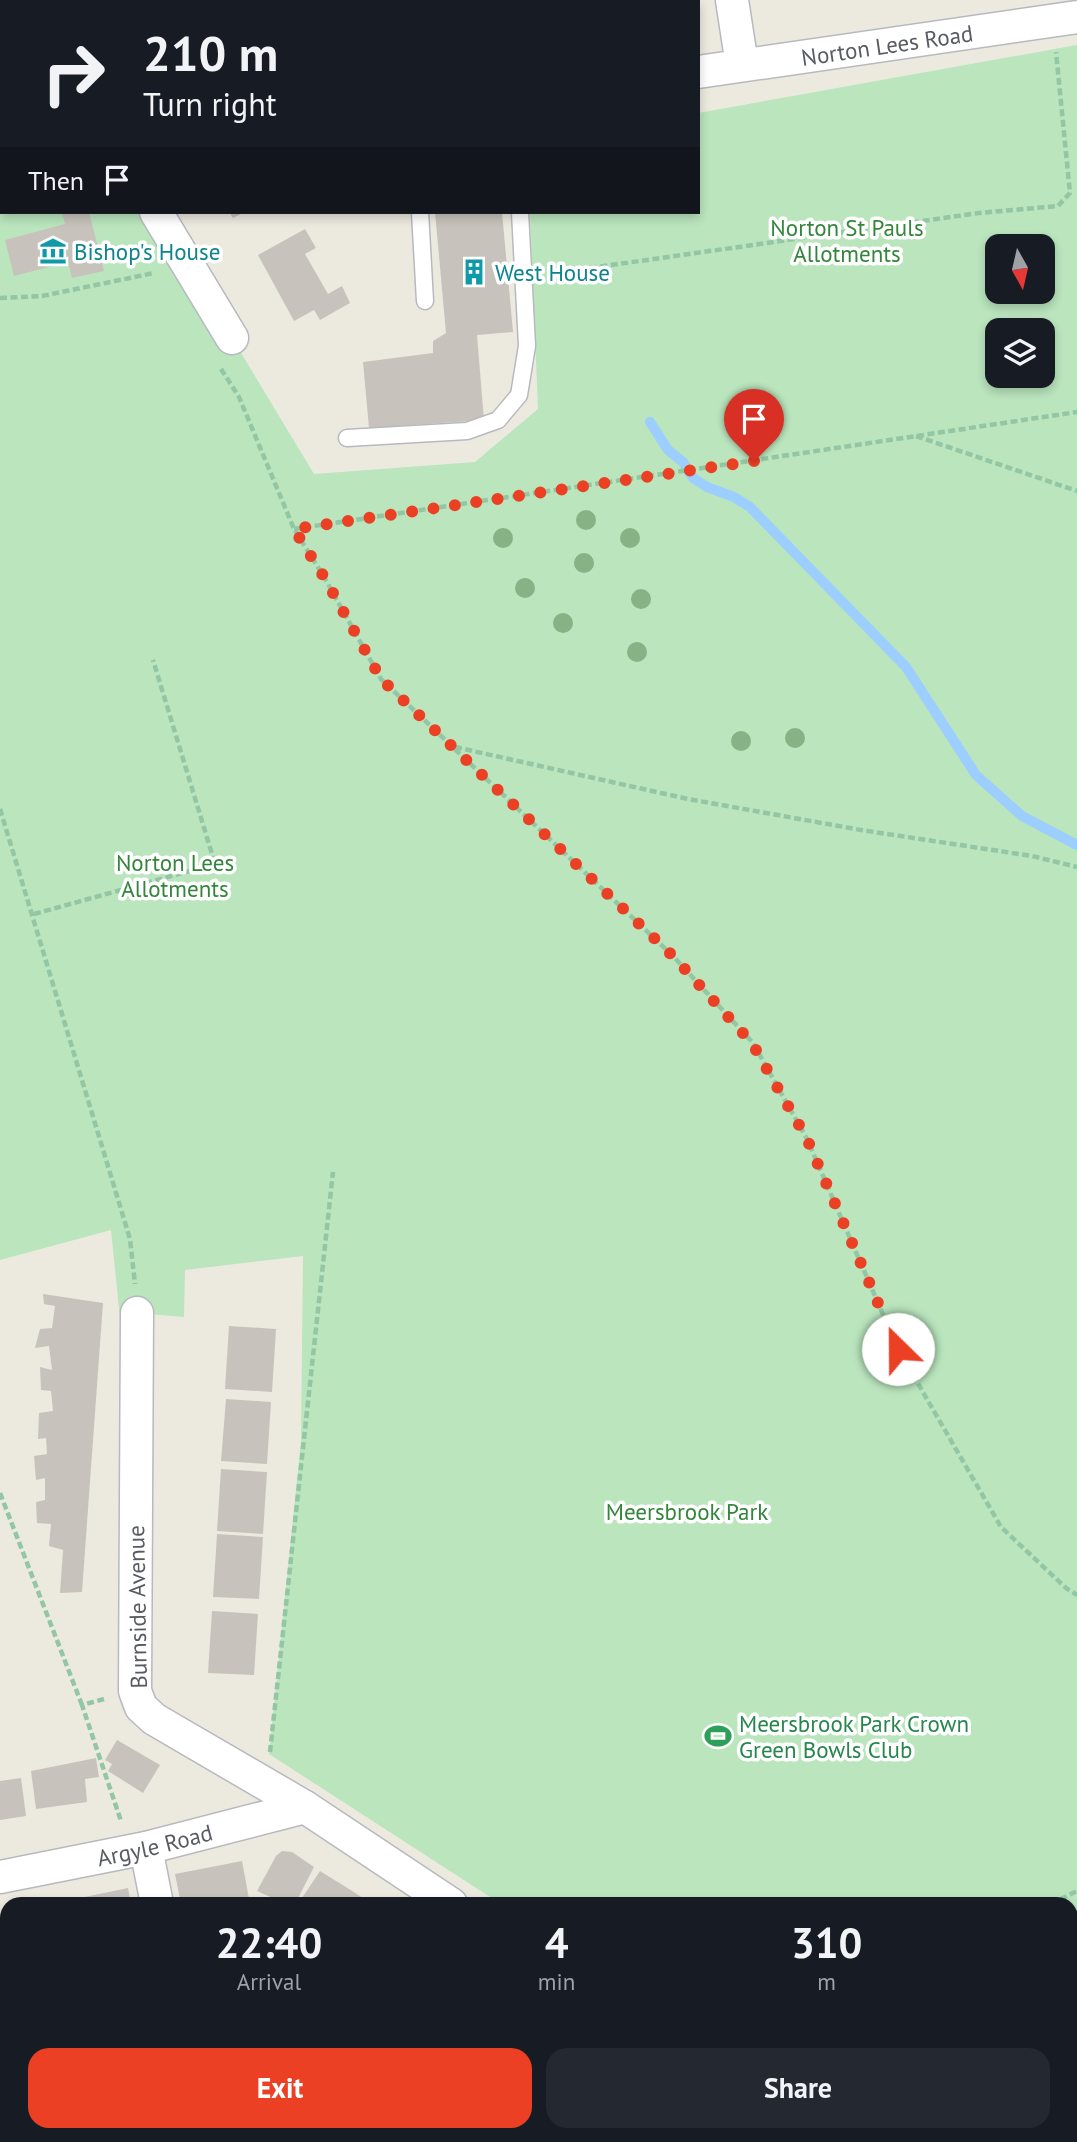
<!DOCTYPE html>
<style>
:root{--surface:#171b24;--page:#242831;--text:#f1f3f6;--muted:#9ea1a6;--accent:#ec4025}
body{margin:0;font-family:"PT Sans",sans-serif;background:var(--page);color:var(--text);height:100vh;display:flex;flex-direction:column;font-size:26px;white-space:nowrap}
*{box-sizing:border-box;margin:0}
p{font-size:23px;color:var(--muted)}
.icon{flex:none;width:38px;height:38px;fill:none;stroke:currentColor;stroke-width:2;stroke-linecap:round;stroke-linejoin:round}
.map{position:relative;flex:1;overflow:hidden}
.panel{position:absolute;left:0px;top:1897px;width:1078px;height:245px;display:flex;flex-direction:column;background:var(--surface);border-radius:21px 21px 0 0;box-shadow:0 4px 10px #0003}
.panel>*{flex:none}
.banner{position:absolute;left:0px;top:0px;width:700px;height:214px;box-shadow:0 4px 10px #0003;background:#171b24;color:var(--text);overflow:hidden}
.needle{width:46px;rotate:172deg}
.fabs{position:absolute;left:985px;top:234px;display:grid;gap:14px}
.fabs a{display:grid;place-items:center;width:70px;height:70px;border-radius:14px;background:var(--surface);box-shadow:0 4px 10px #0003;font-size:35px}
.pin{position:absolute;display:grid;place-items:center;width:60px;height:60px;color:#fff;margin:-72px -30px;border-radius:50% 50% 50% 0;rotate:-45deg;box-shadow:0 0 7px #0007}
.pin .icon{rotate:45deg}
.me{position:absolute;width:77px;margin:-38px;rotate:337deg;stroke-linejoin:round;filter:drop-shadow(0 0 5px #0008)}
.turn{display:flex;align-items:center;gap:24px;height:147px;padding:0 28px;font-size:32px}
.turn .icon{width:91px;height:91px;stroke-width:2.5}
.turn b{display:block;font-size:49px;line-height:60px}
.then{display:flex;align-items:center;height:66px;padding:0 28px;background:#0003;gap:14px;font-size:26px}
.eta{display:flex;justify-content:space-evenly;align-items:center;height:119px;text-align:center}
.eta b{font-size:42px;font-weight:800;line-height:49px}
.cta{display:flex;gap:14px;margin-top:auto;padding:14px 28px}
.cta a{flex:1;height:80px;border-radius:21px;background:var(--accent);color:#fff;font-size:28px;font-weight:800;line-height:80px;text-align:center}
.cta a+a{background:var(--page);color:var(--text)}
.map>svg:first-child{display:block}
.green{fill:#bae5bd;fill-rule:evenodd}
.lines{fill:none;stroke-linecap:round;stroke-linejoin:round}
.stream{stroke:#9cceff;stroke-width:10}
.building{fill:#c7c3bc}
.service-casing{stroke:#b7b9bf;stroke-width:19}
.minor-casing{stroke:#b7b9bf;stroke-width:35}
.tertiary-casing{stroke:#b7b9bf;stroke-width:42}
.path{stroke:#93c6a4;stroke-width:4.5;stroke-dasharray:7 3.5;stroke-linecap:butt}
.service{stroke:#fff;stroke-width:16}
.minor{stroke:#fff;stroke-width:32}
.tertiary{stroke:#fff;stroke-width:38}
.tree{fill:#86b285}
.route{stroke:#ec4025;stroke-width:12;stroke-dasharray:0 21.6}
.labels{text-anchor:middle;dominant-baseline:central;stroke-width:7;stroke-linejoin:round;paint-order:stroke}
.street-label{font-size:23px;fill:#585b61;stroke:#fff}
.park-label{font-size:23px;fill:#33853b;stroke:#fff}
.culture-label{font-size:23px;fill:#0d838f;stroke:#fff;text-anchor:start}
.leisure-label{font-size:23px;fill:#27864d;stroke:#fff;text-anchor:start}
</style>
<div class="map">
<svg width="1077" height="2142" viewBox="0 0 1077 2142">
<rect width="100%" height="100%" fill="#eceadf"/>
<path class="green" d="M1077 45V2142H866L856 2135H1071V1904H501L269 1754 301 1441 303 1256 185 1270 184 1317 137 1313 120 1318 111 1230 0 1260V169L2 167V212H156L314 474 475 462 538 409 530 212H698V113ZM998 247H1043V292H998ZM998 331H1043V376H998Z"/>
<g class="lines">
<path class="stream" d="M650 422 668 450 683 462 693 478 707 487 734 497 750 507 906 667 976 775 1022 816 1077 845"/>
</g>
<g class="building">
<path d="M62 212H89L104 271 72 278 68 262 14 276 5 240 65 224Z"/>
<path d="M229 212H245L233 218Z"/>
<path d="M435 212H502L513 332 477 335 484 420 369 428 363 362 433 353V341L446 333Z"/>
<path d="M305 229 316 248 305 254 328 294 342 286 350 303 320 320 314 310 294 321 258 255Z"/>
<path d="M43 1294 103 1303 82 1592 60 1593 63 1550 49 1546 51 1524 37 1523 36 1502 45 1500V1478L36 1480 34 1456 47 1454 46 1438 38 1439 39 1413 53 1411 51 1391 41 1390 40 1367 52 1370 49 1346 35 1348 40 1329 52 1328 55 1306 44 1304Z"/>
<path d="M229 1326 276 1329 272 1392 225 1389Z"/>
<path d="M226 1399 271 1402 267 1464 221 1461Z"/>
<path d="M221 1469 267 1472 263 1534 217 1531Z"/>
<path d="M217 1534 263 1537 259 1599 213 1597Z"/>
<path d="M212 1611 258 1614 254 1675 208 1673Z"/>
<path d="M117 1740 160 1765 143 1793 108 1771 112 1764 105 1760Z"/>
<path d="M96 1758 99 1777 85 1779 87 1802 36 1809 31 1771Z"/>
<path d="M21 1778 26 1816 0 1820V1781Z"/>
<path d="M282 1851 292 1852 314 1867 295 1904H286L257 1891 276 1856Z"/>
<path d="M242 1861 250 1904H181L175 1874Z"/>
<path d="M320 1871 349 1889 372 1904H298Z"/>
<path d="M128 1888 131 1904H81L80 1898Z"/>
<path d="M5 1914 7 1953 0 1954V1915Z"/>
<path d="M7 2097V2135L36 2136 0 2142V2098Z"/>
<path d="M288 2135H371L382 2142H299Z"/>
<path d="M643 2135H670L665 2142H653Z"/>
<path d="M676 2135H727L737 2142H671Z"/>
</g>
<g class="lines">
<g class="service-casing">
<g id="service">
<path d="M420 212 425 301"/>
<path d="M347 438 467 431 498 420 519 395 527 346 520 212"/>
</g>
</g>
<g class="minor-casing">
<g id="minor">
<path d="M363 0 364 2"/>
<path d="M732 0 742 65"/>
<path id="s1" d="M698 72 1077 17"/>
<path d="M0 101 2 102"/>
<path d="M156 212 232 338"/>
<path d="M137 1313 135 1691 141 1707 154 1719 305 1807 451 1904"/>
<path d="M146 1848 157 1904"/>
<path id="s2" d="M0 1877 146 1848 305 1807"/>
<path d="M204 2135 206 2142"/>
<path d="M799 2135 809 2142"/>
</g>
</g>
<g class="tertiary-casing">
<g id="tertiary">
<path d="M338 2 343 0"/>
<path d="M0 134 2 133"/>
</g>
</g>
<g class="path">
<path d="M590 268 979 213 1058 206 1070 193 1056 52"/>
<path d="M0 298 42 296 154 273"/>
<path d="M221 369 239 397 294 529 324 577 381 679 673 956 753 1043 807 1139 898 1349 1001 1527 1066 1588 1077 1595"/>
<path d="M916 436 1077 491"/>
<path d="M294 529 1077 412"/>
<path d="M455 747 688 799 861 830 1032 856 1077 867"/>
<path d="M0 809 130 1239 135 1284"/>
<path d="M34 914 215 864 153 660"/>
<path d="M0 1493 82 1705"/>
<path d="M104 1699 82 1705 121 1821"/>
<path d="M270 1752 333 1172"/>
<path d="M1051 1904 1077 1891"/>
</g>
<use href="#service" class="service"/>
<use href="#minor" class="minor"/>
<use href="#tertiary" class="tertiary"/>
</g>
<g class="tree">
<circle cx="586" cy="520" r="10"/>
<circle cx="503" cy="538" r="10"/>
<circle cx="630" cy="538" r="10"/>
<circle cx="584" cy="563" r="10"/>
<circle cx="525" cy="588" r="10"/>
<circle cx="641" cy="599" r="10"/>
<circle cx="563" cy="623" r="10"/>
<circle cx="637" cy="652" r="10"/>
<circle cx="795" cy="738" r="10"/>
<circle cx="741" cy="741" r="10"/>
</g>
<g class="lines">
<path class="route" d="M754 461 294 529 324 577 381 679 673 956 752 1043 807 1139 898 1349"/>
</g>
<defs>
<g id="museum-bare" transform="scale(2.1)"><path d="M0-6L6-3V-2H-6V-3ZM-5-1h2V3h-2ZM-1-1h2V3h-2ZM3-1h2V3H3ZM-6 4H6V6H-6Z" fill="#0f9aa8" stroke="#fff" stroke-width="2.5" paint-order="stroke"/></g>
<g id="building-bare" transform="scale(2.1)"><path d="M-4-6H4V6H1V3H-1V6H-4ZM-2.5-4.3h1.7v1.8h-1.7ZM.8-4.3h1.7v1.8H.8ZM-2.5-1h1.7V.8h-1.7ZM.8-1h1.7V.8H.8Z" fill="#0f9aa8" stroke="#fff" stroke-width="2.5" paint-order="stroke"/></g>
<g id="stadium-bare" transform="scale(2.1)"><path d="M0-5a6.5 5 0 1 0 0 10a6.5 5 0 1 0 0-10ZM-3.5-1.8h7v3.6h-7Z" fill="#2e9e5b" stroke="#fff" stroke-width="2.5" paint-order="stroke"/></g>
</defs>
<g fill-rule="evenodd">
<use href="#museum-bare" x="53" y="251"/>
<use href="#building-bare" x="474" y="272"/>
<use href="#stadium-bare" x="718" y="1736"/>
</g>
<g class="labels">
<g class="street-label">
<text stroke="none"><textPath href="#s1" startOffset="191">Norton Lees Road</textPath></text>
<text transform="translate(137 1607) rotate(-91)">Burnside Avenue</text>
<text stroke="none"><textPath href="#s2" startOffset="158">Argyle Road</textPath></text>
</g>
<g class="park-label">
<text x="847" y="227">Norton St Pauls<tspan x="847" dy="26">Allotments</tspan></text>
<text x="175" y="862">Norton Lees<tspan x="175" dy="26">Allotments</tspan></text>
<text x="687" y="1511">Meersbrook Park</text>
</g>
<g class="culture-label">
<text x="74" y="251">Bishop's House</text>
<text x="495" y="272">West House</text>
</g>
<g class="leisure-label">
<text x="739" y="1723">Meersbrook Park Crown<tspan x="739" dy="26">Green Bowls Club</tspan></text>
</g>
</g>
</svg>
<div class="fabs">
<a><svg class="needle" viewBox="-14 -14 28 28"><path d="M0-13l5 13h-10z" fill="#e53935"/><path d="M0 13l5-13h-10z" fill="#9ea1a6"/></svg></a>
<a><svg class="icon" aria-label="layers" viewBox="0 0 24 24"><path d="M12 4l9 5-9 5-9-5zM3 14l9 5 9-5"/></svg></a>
</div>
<div class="pin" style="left:754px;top:461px;background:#d93025"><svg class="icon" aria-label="arrive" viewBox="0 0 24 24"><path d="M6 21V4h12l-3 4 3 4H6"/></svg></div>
<svg class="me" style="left:898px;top:1349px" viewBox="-20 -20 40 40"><circle r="19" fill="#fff"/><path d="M0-13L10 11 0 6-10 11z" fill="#ec4025"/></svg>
<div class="banner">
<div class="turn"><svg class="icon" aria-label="right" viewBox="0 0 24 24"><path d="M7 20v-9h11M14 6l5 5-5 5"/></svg><div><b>210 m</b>Turn right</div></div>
<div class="then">Then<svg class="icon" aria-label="arrive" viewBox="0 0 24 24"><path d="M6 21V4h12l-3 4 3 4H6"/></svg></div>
</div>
<section class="panel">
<div class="eta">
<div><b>22:40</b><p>Arrival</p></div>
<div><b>4</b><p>min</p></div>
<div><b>310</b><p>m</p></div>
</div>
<div class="cta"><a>Exit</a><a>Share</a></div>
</section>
</div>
